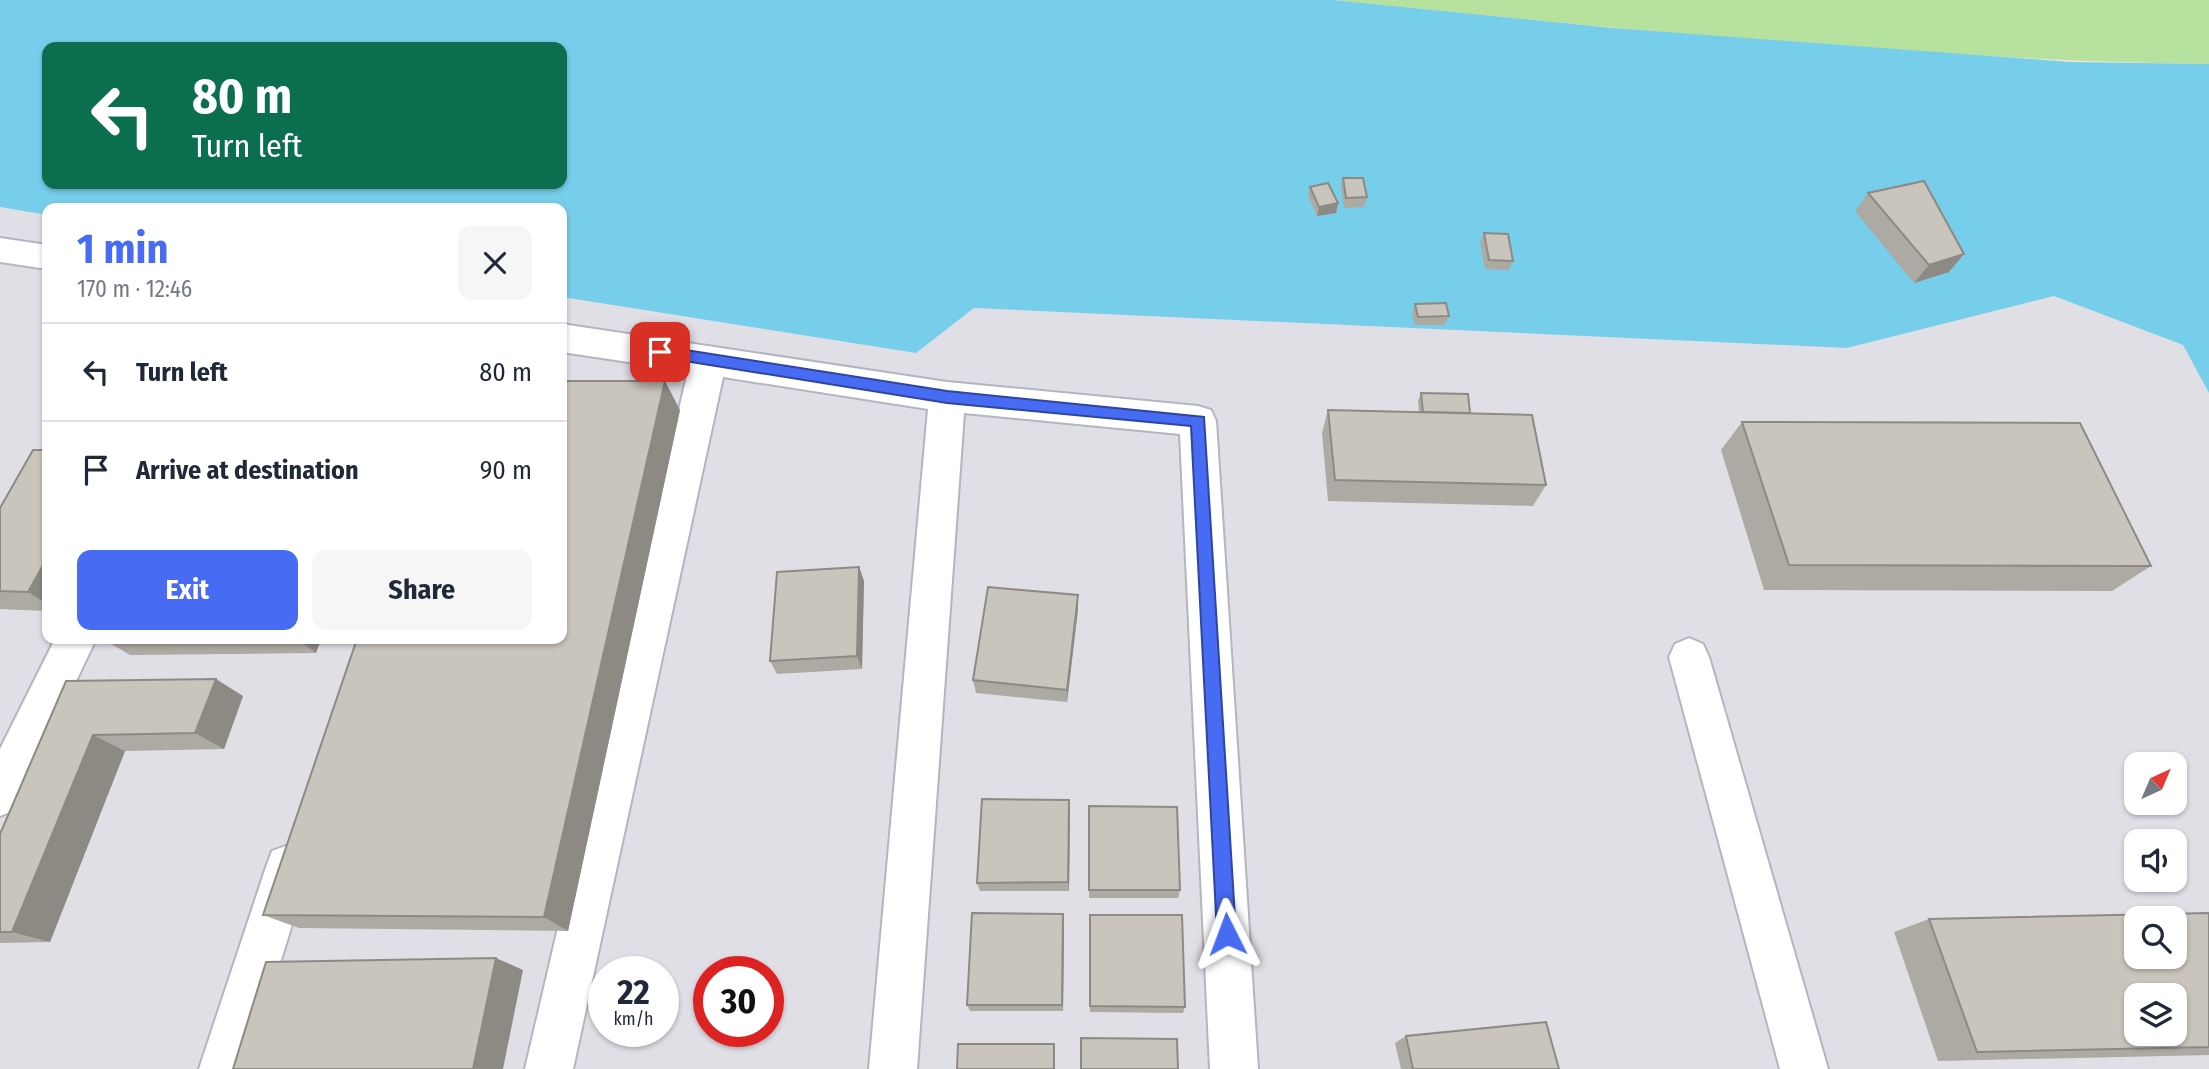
<!DOCTYPE html>
<meta charset="utf-8">
<style>
:root{--surface:#fff;--page:#f6f6f7;--text:#1f2937;--muted:#747a83;--line:#e0e1e3;--accent:#476bf2}
body{margin:0;font-family:"Fira Sans Condensed",sans-serif;background:var(--page);color:var(--text);height:100vh;display:flex;flex-direction:column;font-size:26px;white-space:nowrap}
*{box-sizing:border-box;margin:0}
p{font-size:23px;color:var(--muted)}
.icon{flex:none;width:38px;height:38px;fill:none;stroke:currentColor;stroke-width:2;stroke-linecap:round;stroke-linejoin:round}
.map{position:relative;flex:1;overflow:hidden}
.side{position:absolute;left:42px;top:203px;width:525px;height:441px;display:flex;flex-direction:column;background:var(--surface);border-radius:14px;box-shadow:0 2px 5px #0004}
.side>*{flex:none}
.guide{position:absolute;left:42px;top:42px;width:525px;height:147px;border-radius:14px;box-shadow:0 2px 5px #0004;background:#0b6e4f;color:#fff;overflow:hidden}
.needle{width:46px;rotate:44deg}
.tools{position:absolute;left:2124px;top:752px;display:grid;gap:14px}
.tools a{display:grid;place-items:center;width:63px;height:63px;border-radius:14px;background:var(--surface);box-shadow:0 2px 5px #0004;font-size:35px}
.speed{position:absolute;left:588px;top:956px;display:flex;gap:14px;font-size:35px;font-weight:700;text-align:center}
.speed>*{display:grid;place-content:center;width:91px;height:91px;border-radius:50%;background:var(--surface);box-shadow:0 2px 5px #0004;line-height:1}
.speed small{font-size:18px;font-weight:400}
.speed .limit{border:10px solid #d22;background:#fff;color:#111}
.pin{position:absolute;display:grid;place-items:center;width:60px;height:60px;color:#fff;margin:-30px;border-radius:14px;box-shadow:0 4px 10px #0006}
.me{position:absolute;width:77px;margin:-38px;rotate:357deg;stroke-linejoin:round;filter:drop-shadow(0 0 5px #0008)}
.turn{display:flex;align-items:center;gap:24px;height:147px;padding:0 35px;font-size:32px}
.turn .icon{width:91px;height:91px;stroke-width:2.5}
.turn b{display:block;font-size:49px;line-height:60px}
.round{display:grid;place-items:center;flex:none;width:74px;height:74px;border-radius:14px;background:var(--page)}
.headline{display:flex;align-items:center;justify-content:space-between;height:119px;padding:0 35px}
h1{font-size:42px;font-weight:700;line-height:52px;color:var(--accent)}
.primary-button{display:flex;gap:14px;margin-top:auto;padding:14px 35px}
.primary-button a{flex:1;height:80px;border-radius:14px;background:var(--accent);color:#fff;font-size:28px;font-weight:700;line-height:80px;text-align:center}
.primary-button a+a{background:var(--page);color:var(--text)}
ul{padding:0;list-style:none}
li{display:flex;align-items:center;gap:21px;height:98px;padding:0 35px;border-top:2px solid var(--line)}
li div{flex:1}
li b{display:block;font-size:26px}
li em{font-style:normal}
.map>svg:first-child{display:block}
.industrial{fill:#e1dfe6;fill-rule:evenodd}
.green{fill:#b7e19e}
.water{fill:#77ceea;fill-rule:evenodd}
.lines{fill:none;stroke-linecap:round;stroke-linejoin:round}
.minor-casing{stroke:#b2b6bf;stroke-width:4}
.minor{fill:#fff;fill-rule:evenodd}
.wall{fill:#ada9a3}
.shaded-wall{fill:#8d8a84}
.building{fill:#c9c5bd;stroke:#8d8a84;stroke-width:2;fill-rule:evenodd}
.route{fill:#476bf2;stroke:#2e469d;stroke-width:2}
</style>
<div class="map">
<svg width="2209" height="1069" viewBox="0 0 2209 1069">
<rect width="100%" height="100%" fill="#ede7df"/>
<path class="industrial" d="M0 207 47 215V639H562V297L915 353 974 308 1847 348 2054 296 2183 345 2209 393V1069H0ZM2137 765H2175V803H2137ZM2137 842H2175V880H2137ZM2137 919H2175V957H2137ZM604 971H663V1031H604ZM709 971H768V1031H709ZM2137 996H2175V1034H2137Z"/>
<path class="green" d="M1333 0H2209V64C1916 60 1624 29 1333 0Z"/>
<path class="water" d="M0 0H1333L1613 28 2071 62 2209 64V393L2183 345 2054 296 1847 348 974 308 916 353 562 297V208H47V215L0 207ZM47 47H562V184H47Z"/>
<g class="lines">
<g class="minor-casing">
<g id="minor">
<path d="M0 238 47 245V269L0 262Z"/>
<path d="M562 324 947 382 1198 406 1211 410 1216 421 1258 1069H1210L1180 434 964 413 917 1069H869L928 409 723 377 573 1069H525L688 371 562 352Z"/>
<path d="M1689 638 1703 644 1709 657 1828 1069H1780L1669 657 1675 644Z"/>
<path d="M55 639H96L15 810 0 816V749Z"/>
<path d="M288 845 304 851 310 867 247 1069H199L266 867 272 851Z"/>
</g>
</g>
<use href="#minor" class="minor"/>
</g>
<g class="wall">
<path d="M1343 178 1367 197 1364 207 1344 208 1341 187Z"/>
<path d="M1310 187 1338 203 1336 213 1317 216 1308 196Z"/>
<path d="M1868 193 1949 272 1914 283 1855 211Z"/>
<path d="M1484 233 1513 261 1509 270 1485 269 1480 242Z"/>
<path d="M1415 304 1449 316 1445 325H1415L1412 313Z"/>
<path d="M1421 393 1470 413 1546 485 1533 506 1328 501 1322 433 1328 410 1419 412 1418 401Z"/>
<path d="M680 410 568 931 299 928 263 915Z"/>
<path d="M1742 422 2151 566 2112 591 1764 590 1721 450Z"/>
<path d="M47 450V611L0 609V508Z"/>
<path d="M859 567 864 581 862 669 777 674 770 661Z"/>
<path d="M1078 595V609L1067 702 976 693 973 680Z"/>
<path d="M103 639H321L316 653 130 655Z"/>
<path d="M66 681 243 696 224 749 125 751 50 942 0 943V834Z"/>
<path d="M1070 810 1069 891H980L977 883Z"/>
<path d="M1089 890H1180L1178 898H1089Z"/>
<path d="M2209 913V1055L1938 1061 1894 932 1929 919Z"/>
<path d="M1064 922 1063 1011H970L967 1005Z"/>
<path d="M1090 1006 1185 1007 1183 1013 1090 1012Z"/>
<path d="M1406 1036 1559 1069H1401L1395 1043Z"/>
</g>
<g class="shaded-wall">
<path d="M1338 203 1336 213 1317 216 1319 207Z"/>
<path d="M1964 254 1949 272 1914 283 1929 265Z"/>
<path d="M665 381 680 410 568 931 544 917Z"/>
<path d="M47 558V604L28 592Z"/>
<path d="M859 567 864 581 862 669 857 656Z"/>
<path d="M1078 595V609L1067 702V690Z"/>
<path d="M297 639H321L316 653Z"/>
<path d="M216 679 243 696 224 749 195 733Z"/>
<path d="M93 735 125 751 50 942 12 932Z"/>
<path d="M1069 800 1070 810 1069 891 1068 882Z"/>
<path d="M1063 914 1064 922 1063 1011 1062 1005Z"/>
<path d="M496 958 523 970 503 1069H473Z"/>
<path d="M1054 1044 1055 1049V1069H1054Z"/>
</g>
<g class="building">
<path d="M1343 178H1363L1367 197 1346 198Z"/>
<path d="M1924 181 1964 254 1929 265 1868 193Z"/>
<path d="M1328 183 1338 203 1319 207 1310 187Z"/>
<path d="M1484 233 1508 234 1513 261 1489 260Z"/>
<path d="M1446 303 1449 316 1418 317 1415 304Z"/>
<path d="M562 381H665L544 917 263 915 357 639H562Z"/>
<path d="M1421 393 1468 394 1470 413 1423 412Z"/>
<path d="M1328 410 1532 415 1546 485 1335 480Z"/>
<path d="M1742 422 2080 423 2151 566 1789 565Z"/>
<path d="M33 450H47V558L28 592 0 591V508Z"/>
<path d="M859 567 857 656 770 661 777 572Z"/>
<path d="M988 587 1078 595 1067 690 973 680Z"/>
<path d="M216 679 195 733 93 735 12 932H0V834L66 681Z"/>
<path d="M982 799 1069 800 1068 882 977 883Z"/>
<path d="M1089 806 1177 807 1180 890H1089Z"/>
<path d="M972 913 1063 914 1062 1005H967Z"/>
<path d="M2209 913V1047L1977 1052 1929 919ZM2137 919H2175V957H2137ZM2137 996H2175V1034H2137Z"/>
<path d="M1090 915H1182L1185 1007 1090 1006Z"/>
<path d="M496 958 473 1069H233L266 962Z"/>
<path d="M1546 1022 1559 1069H1413L1406 1036Z"/>
<path d="M1081 1038 1177 1039 1178 1069H1081Z"/>
<path d="M958 1044H1054V1069H957Z"/>
</g>
<path class="route" d="M660 346 947 391 1204 417 1236 934 1234 941 1227 943 1220 941 1217 934 1191 426 947 403 660 357 652 352Z"/>
</svg>
<div class="tools">
<a><svg class="needle" viewBox="-14 -14 28 28"><path d="M0-13l5 13h-10z" fill="#e53935"/><path d="M0 13l5-13h-10z" fill="#747a83"/></svg></a>
<a><svg class="icon" aria-label="sound" viewBox="0 0 24 24"><path d="M4 9h4l5-4v14l-5-4H4zM17 9q2 3 0 6"/></svg></a>
<a><svg class="icon" aria-label="search" viewBox="0 0 24 24"><circle cx="10" cy="10" r="6"/><path d="M15 15l6 6"/></svg></a>
<a><svg class="icon" aria-label="layers" viewBox="0 0 24 24"><path d="M12 4l9 5-9 5-9-5zM3 14l9 5 9-5"/></svg></a>
</div>
<div class="speed"><div>22<small>km/h</small></div><div class="limit">30</div></div>
<div class="pin" style="left:660px;top:352px;background:#d93025"><svg class="icon" aria-label="arrive" viewBox="0 0 24 24"><path d="M6 21V4h12l-3 4 3 4H6"/></svg></div>
<svg class="me" style="left:1227px;top:934px" viewBox="-20 -20 40 40"><path d="M0-17L14 15 0 8-14 15z" fill="#476bf2" stroke="#fff" stroke-width="4"/></svg>
<div class="guide">
<div class="turn"><svg class="icon" aria-label="left" viewBox="0 0 24 24"><path d="M17 20v-9H6M10 6l-5 5 5 5"/></svg><div><b>80 m</b>Turn left</div></div>
</div>
<section class="side">
<div class="headline"><div><h1>1 min</h1><p>170 m · 12:46</p></div><a class="round"><svg class="icon" aria-label="close" viewBox="0 0 24 24"><path d="M6 6l12 12M18 6L6 18"/></svg></a></div>
<ul>
<li><svg class="icon" aria-label="left" viewBox="0 0 24 24"><path d="M17 20v-9H6M10 6l-5 5 5 5"/></svg><div><b>Turn left</b></div><em>80 m</em></li>
<li><svg class="icon" aria-label="arrive" viewBox="0 0 24 24"><path d="M6 21V4h12l-3 4 3 4H6"/></svg><div><b>Arrive at destination</b></div><em>90 m</em></li>
</ul>
<div class="primary-button"><a>Exit</a><a>Share</a></div>
</section>
</div>
